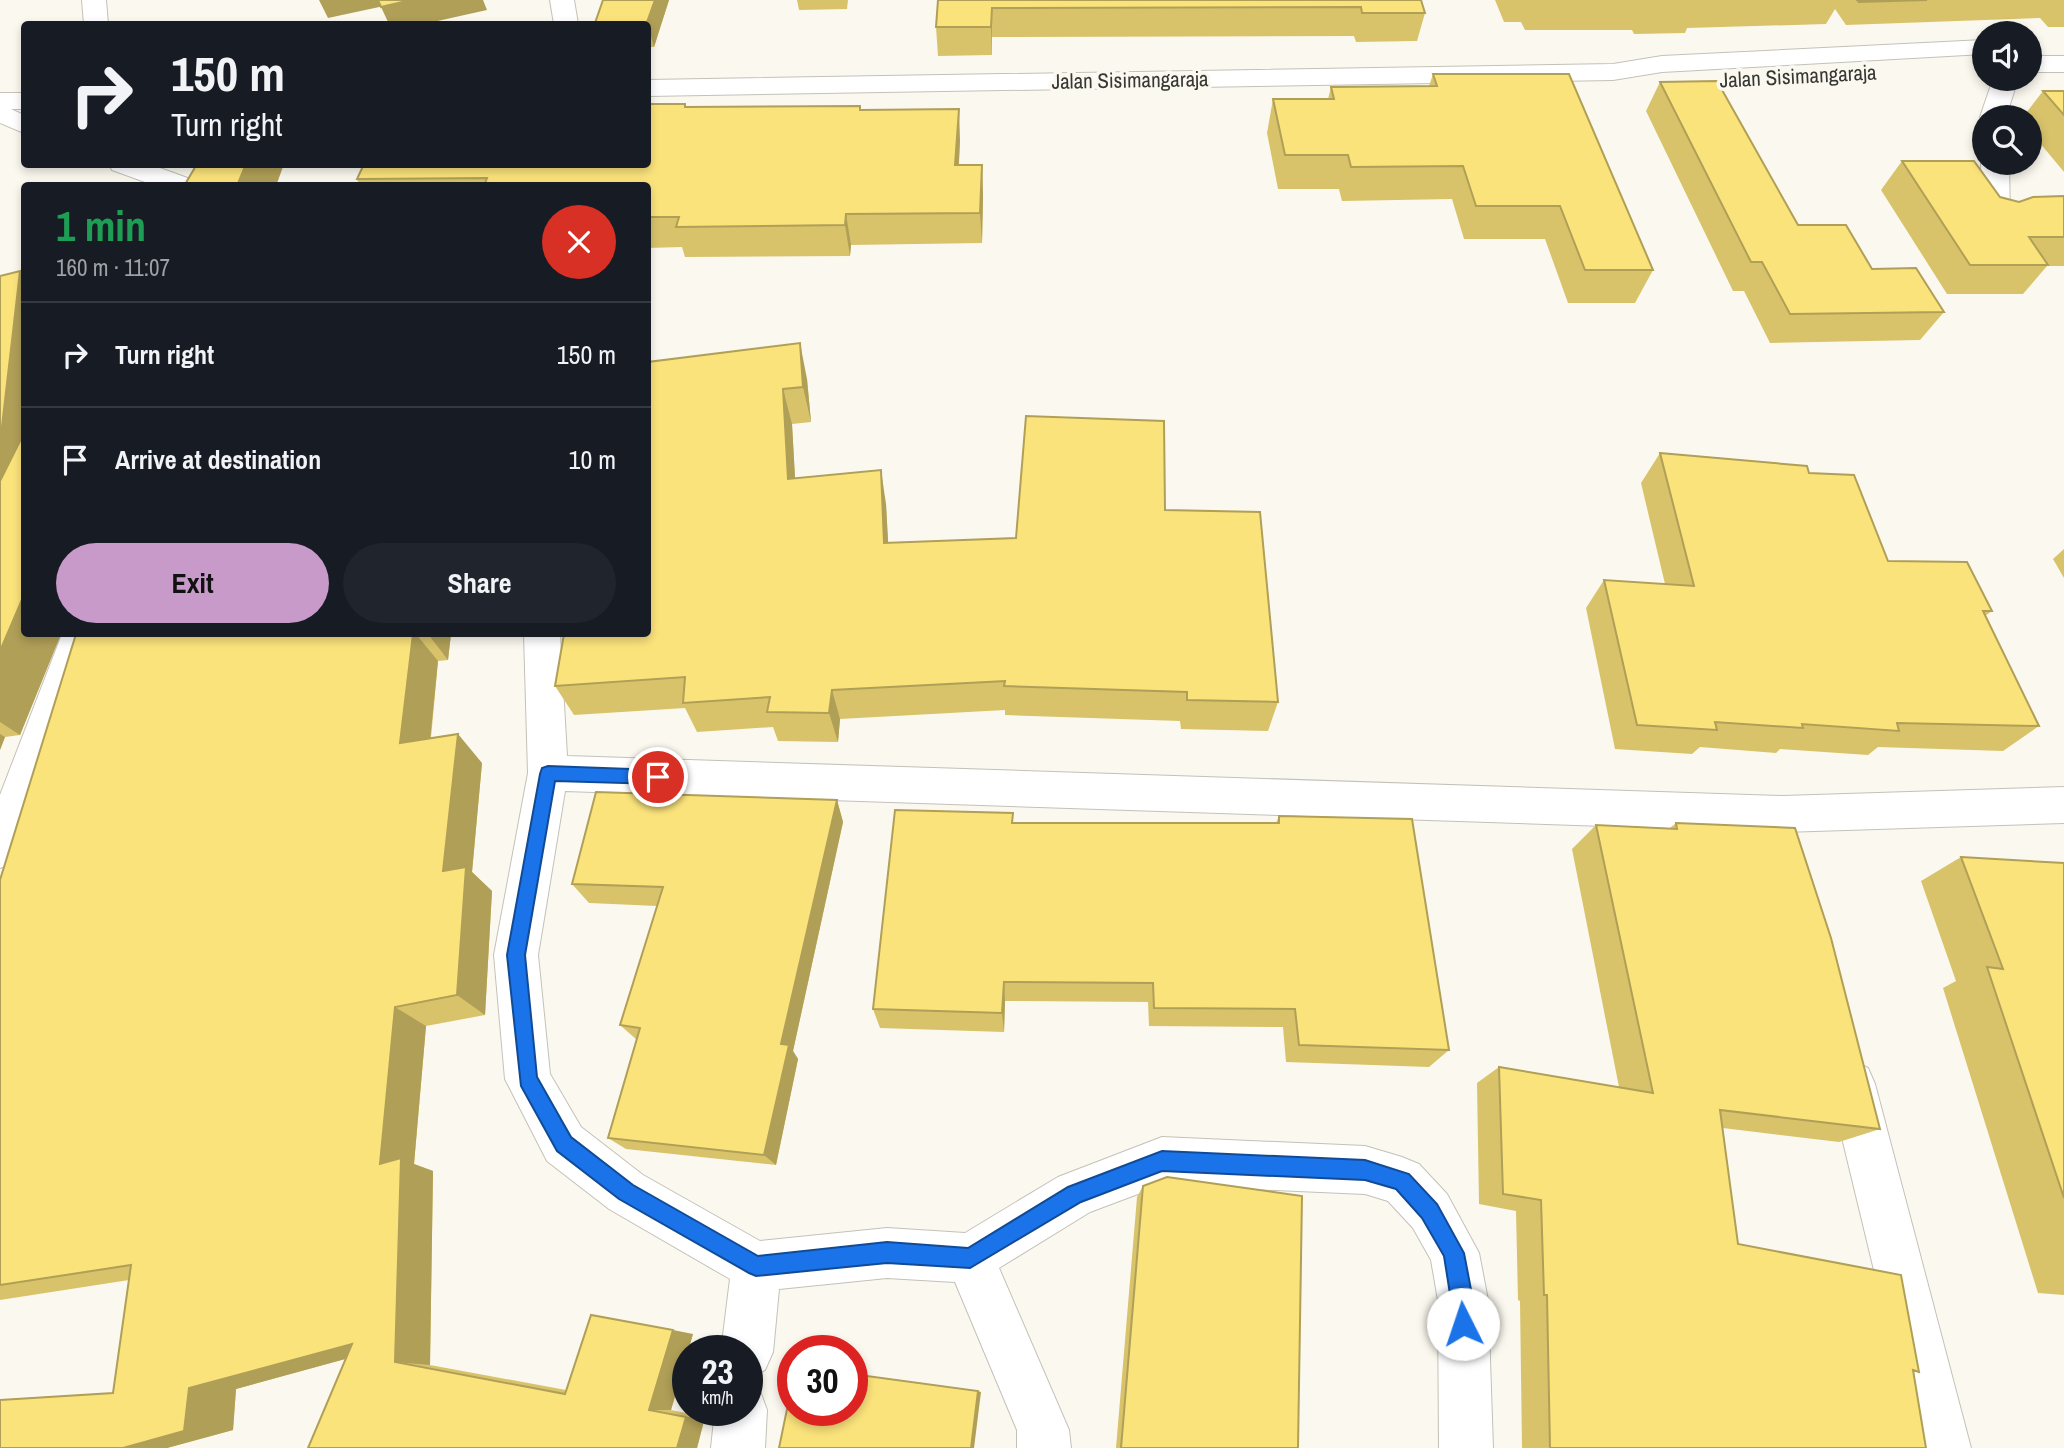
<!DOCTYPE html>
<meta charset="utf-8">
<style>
:root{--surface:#171b24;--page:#20242c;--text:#f1f3f6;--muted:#9ea1a6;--line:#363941;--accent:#c79ac9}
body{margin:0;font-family:"Archivo Narrow",sans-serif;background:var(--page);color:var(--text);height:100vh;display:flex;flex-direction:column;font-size:26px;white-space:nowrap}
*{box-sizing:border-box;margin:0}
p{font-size:23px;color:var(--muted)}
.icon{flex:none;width:38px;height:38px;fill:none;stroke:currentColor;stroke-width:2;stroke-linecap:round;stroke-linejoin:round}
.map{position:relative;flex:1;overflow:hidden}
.panel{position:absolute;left:21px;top:182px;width:630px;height:455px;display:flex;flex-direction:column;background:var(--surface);border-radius:7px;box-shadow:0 4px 10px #0003}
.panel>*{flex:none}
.guide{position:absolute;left:21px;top:21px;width:630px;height:147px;border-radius:7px;box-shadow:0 4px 10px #0003;background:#171b24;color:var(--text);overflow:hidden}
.fabs{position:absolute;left:1972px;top:21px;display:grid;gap:14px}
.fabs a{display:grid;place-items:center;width:70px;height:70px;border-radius:50%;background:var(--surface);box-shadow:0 4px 10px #0003;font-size:35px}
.speed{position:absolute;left:672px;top:1335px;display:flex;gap:14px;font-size:35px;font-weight:700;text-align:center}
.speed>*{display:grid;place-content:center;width:91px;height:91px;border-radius:50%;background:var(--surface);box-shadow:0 4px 10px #0003;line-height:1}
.speed small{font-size:18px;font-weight:400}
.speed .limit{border:10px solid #d22;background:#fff;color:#111}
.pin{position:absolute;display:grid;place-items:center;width:60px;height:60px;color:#fff;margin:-30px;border:4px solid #fff;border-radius:50%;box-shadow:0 2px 7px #0007}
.me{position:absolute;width:77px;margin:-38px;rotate:356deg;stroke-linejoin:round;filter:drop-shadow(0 0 5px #0008)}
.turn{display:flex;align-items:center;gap:24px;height:147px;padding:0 35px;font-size:32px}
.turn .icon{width:91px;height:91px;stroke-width:2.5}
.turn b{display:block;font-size:49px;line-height:60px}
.round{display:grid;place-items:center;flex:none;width:74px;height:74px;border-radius:37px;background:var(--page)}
.overview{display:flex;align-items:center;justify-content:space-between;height:119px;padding:0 35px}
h1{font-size:42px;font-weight:700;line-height:52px;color:#1e9e55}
.primary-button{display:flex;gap:14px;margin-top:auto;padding:14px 35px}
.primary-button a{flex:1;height:80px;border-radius:42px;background:var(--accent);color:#111;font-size:28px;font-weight:700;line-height:80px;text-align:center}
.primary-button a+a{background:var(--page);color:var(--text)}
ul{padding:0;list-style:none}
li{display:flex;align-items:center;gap:21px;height:105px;padding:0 35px;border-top:2px solid var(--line)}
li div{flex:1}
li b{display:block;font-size:26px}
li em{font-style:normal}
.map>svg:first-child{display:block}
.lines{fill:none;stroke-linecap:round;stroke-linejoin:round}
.minor-casing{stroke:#c3c1b8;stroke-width:2}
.highway-casing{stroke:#c3c1b8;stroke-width:2}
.minor{fill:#fff;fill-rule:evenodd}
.highway{fill:#fff;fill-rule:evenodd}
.wall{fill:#d8c36b}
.shaded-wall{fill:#b09f57}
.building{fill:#fbe37c;stroke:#b09f57;stroke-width:2}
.route{fill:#1a73e8;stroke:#114b97;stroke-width:2}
.labels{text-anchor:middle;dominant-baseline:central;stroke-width:7;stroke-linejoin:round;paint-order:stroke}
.far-street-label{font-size:21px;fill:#373733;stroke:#fbf9ef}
</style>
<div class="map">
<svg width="2064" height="1448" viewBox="0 0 2064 1448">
<rect width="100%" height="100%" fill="#fbf9ef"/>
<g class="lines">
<g class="minor-casing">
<g id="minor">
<path d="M82 0H106L108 24H84Z"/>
<path d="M550 0H574L578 24H554Z"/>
<path d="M1993 79H2018L2006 117H1984V123L1980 117Z"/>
<path d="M0 104 24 115V133L0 123Z"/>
<path d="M1984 159V163H2009L2010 219 2006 225 1996 228 1986 225 1982 219 1981 163Z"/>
<path d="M109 164H149L193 180 196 186H156L112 170Z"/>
<path d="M62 634H98L21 849 15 862 0 868V795Z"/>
<path d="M524 634H560L567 756 1783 796 2064 787V823L1783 832 565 791 538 955 550 1074 581 1127 643 1175 760 1241 887 1228 965 1233 1058 1177 1162 1137 1365 1146 1402 1157 1419 1164 1447 1194 1479 1253 1488 1300 1493 1448H1439L1438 1300 1431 1260 1413 1228 1388 1201 1365 1194 1162 1185 1090 1212 999 1268 1069 1430 1071 1448H1017V1430L955 1282 887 1278 779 1289 773 1352 765 1370 747 1378V1351H721L730 1279 609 1209 547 1161 505 1079 494 955 528 773Z"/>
<path d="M1852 1061 1868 1068 1875 1084 1971 1448H1917L1829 1084 1836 1068Z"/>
<path d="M747 1386 760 1391 767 1410 765 1448H711L715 1410H747Z"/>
</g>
</g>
<g class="highway-casing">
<g id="highway">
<path d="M1984 40V54L1662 72 1613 80 648 96V80L1613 64 1662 56Z"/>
<rect x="2030" y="56" width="34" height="16"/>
<rect x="0" y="93" width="24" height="16"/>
</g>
</g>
<use href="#minor" class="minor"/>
<use href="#highway" class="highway"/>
</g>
<g class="wall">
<path d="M669 0 654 47H648V24H596L595 23Z"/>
<path d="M797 0H848L847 9 799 10Z"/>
<path d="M938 0H1421L1425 13 1417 41 1356 42 1354 36 992 37V55L938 56 936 27Z"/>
<path d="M1495 0H2064V27H2048L2040 18 1846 25 1835 9 1826 24 1687 28 1685 33 1634 34 1632 30H1525L1521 22H1504Z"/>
<path d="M1433 74 1653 270 1635 303H1568L1545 239H1464L1452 199 1342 201 1339 189H1278L1267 133 1273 99H1328L1331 87 1429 86Z"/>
<path d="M1660 82 1798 225 1944 312 1920 340 1770 343 1744 291H1733L1646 111Z"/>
<path d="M2043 91H2064V172L2030 131V117H2023Z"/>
<path d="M686 107 861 110 960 140 959 165H982L983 196 982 243 851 245 850 256 685 257 682 247 648 248V186H360L357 179Z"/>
<path d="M1902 161 2000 197 2019 202 2064 196V266H2047L2023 294H1947L1881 190Z"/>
<path d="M20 271 24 276V634H61L20 735 5 737 0 750V276Z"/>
<path d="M648 362 807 379 811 422 792 424 795 478 886 504 888 543 1016 538 1165 510 1278 702 1268 731 1181 729 1180 721 1005 715V710L840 719 838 742 778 741 773 727 697 732 685 708 574 715 555 686 564 636 562 634H648Z"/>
<path d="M1660 453 1809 473 1888 561 1992 611 1985 616 2039 726 2003 751 1878 747 1868 755 1780 749 1776 753 1700 747 1692 754 1615 749 1586 608 1604 580 1665 584 1641 483Z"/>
<path d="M2064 549V578L2053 559Z"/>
<path d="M76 634H451L448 660 438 661 431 738 482 763 472 872 492 891 485 1015 426 1026 414 1164 433 1171 430 1365 566 1390 693 1334 671 1410 705 1417 697 1448 345 1359 236 1389 233 1430 167 1448H0L113 1393 129 1280 0 1300V880Z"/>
<path d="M837 800 843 822 793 1051 798 1059 776 1165 626 1149 608 1138 637 1040 620 1025 657 906 589 903 572 884Z"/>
<path d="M1013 813V823H1276L1279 816 1449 1050 1429 1067 1286 1062 1283 1027 1149 1026 1148 1002 1005 1001 1004 1032 880 1028 873 1009Z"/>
<path d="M1676 823 1880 1129 1839 1142 1723 1128 1738 1244 1919 1372H1913L1926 1448H1522L1520 1301 1518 1300 1516 1211 1479 1204 1477 1083 1499 1067 1619 1087 1572 849 1596 825 1670 828Z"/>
<path d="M1961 857 2064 863V1295L2038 1293 1943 988 1956 981 1921 881Z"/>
<path d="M1143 1186 1298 1448H1116L1137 1197Z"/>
</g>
<g class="shaded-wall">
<path d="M319 0H381L384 6 328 18Z"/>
<path d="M411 0H483L487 10 424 24H389L381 7Z"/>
<path d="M655 0H669L654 47 647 22Z"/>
<path d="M992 8V55L991 27Z"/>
<path d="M959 109 960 140 957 196 955 165Z"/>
<path d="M246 164H284L276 186H237Z"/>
<path d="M982 165 983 196 982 243 980 213Z"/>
<path d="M846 214 851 245 850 256 845 225Z"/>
<path d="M20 271 24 276V519L0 498V444Z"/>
<path d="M800 343 807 379 811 422 803 387Z"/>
<path d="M783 389 792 424 797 512 788 479Z"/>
<path d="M881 470 886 504 890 576 884 543Z"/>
<path d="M24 595V634H61L20 735 0 722V651Z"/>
<path d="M413 634H416L438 661 427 771 400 743Z"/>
<path d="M428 634H451L448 660Z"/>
<path d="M832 690 840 719 838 742 829 713Z"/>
<path d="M0 734 5 737 0 750Z"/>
<path d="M458 734 482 763 472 872 492 891 485 1015 457 995 443 871Z"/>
<path d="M837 800 843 822 793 1051 798 1059 776 1165 764 1155 781 1044Z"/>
<path d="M1004 982 1005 1001 1004 1032 1002 1013Z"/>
<path d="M395 1007 426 1026 414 1164 433 1171 430 1365 395 1362 380 1164Z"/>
<path d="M673 1330 693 1334 671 1410H649Z"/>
<path d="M352 1344 389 1347 236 1389 233 1430 167 1448H123L189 1388Z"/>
<path d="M978 1391 981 1392 974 1448H971Z"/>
<path d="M686 1417H705L697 1448H677Z"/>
</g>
<g class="building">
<path d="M378 0H411L381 7Z"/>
<path d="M603 0H655L647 22 595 23Z"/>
<path d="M938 0H1421L1425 13H1362L1361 7 992 8 991 27H936Z"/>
<path d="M1857 0H1927L1859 2Z"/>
<path d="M1433 74H1569L1653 270H1585L1560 206H1476L1463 166 1351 167 1348 155H1285L1273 99H1334L1331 87 1437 86Z"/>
<path d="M1717 81 1798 225H1846L1872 269 1916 268 1944 312 1790 314 1762 262H1751L1660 82Z"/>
<path d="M2043 91H2064V115Z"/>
<path d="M648 104H685V107L860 106V110L959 109 955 165H982L980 213 846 214 845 225 676 227 679 217H648V186H484L487 178 357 179 364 164H648Z"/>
<path d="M1902 161H1974L2000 197 2019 202 2033 197 2064 196V237H2029L2048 265H1970Z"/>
<path d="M197 164H246L237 186H184Z"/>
<path d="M20 271 0 444V276Z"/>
<path d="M800 343 803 387 783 389 788 479 881 470 884 543 1016 538 1026 416 1164 421 1165 510 1260 512 1278 702 1187 700V692L1004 686 1005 681 832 690 829 713 767 712 770 697 683 703 685 677 555 686 564 634H648V362Z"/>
<path d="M24 433V595L0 651V481Z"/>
<path d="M1660 453 1807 466 1809 473 1854 475 1888 561 1967 562 1992 611H1983L2039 726 1897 723 1899 731 1802 724 1803 728 1715 722 1717 730 1637 725 1604 580 1694 586Z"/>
<path d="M76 634H413L400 743 458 734 443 871 466 867 457 995 395 1007 380 1164 401 1158 395 1362 565 1394 591 1315 673 1330 649 1410 686 1417 677 1448H308L352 1344 189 1388 184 1431 123 1448H0V1400L113 1393 131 1265 0 1285V880Z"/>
<path d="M596 792 837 800 781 1044 789 1045 764 1155 608 1138 640 1028 620 1025 663 887 572 884Z"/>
<path d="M895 810 1013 813 1012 823H1279V816L1412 819 1449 1050 1299 1045 1295 1009 1154 1008 1153 983 1004 982 1002 1013 873 1009Z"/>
<path d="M1676 823 1795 828 1831 938 1880 1129 1720 1110 1738 1244 1901 1275 1919 1372 1913 1370 1926 1448H1550L1547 1295H1544L1541 1200 1503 1194 1499 1067 1653 1093 1596 825 1677 829Z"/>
<path d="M1961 857 2064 863V1198L1987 967 2003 969Z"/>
<path d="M1167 1177 1302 1196 1298 1448H1121L1143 1186Z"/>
<path d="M852 1374 978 1391 971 1448H779L793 1380V1410H852Z"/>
</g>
<path class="route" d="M548 766 658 770 664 772 666 777 664 782 658 784 555 781 525 955 537 1077 571 1137 633 1185 758 1256 887 1242 968 1248 1068 1187 1162 1151 1365 1160 1409 1174 1437 1204 1464 1253 1473 1300 1474 1324 1471 1332 1463 1335 1456 1332 1444 1256 1422 1218 1396 1189 1365 1180 1162 1171 1081 1202 970 1268 887 1263 756 1276 749 1273 619 1199 557 1151 521 1086 507 955 540 774 542 768Z"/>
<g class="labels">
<g class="far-street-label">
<text transform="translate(1798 76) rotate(-3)">Jalan Sisimangaraja</text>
<text transform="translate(1130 80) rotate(-1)">Jalan Sisimangaraja</text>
</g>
</g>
</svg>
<div class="fabs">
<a><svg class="icon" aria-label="sound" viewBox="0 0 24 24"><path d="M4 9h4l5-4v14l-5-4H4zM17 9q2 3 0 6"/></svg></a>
<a><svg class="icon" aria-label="search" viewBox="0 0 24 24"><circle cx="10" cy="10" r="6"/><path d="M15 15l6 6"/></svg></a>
</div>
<div class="speed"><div>23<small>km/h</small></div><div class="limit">30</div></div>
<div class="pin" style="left:658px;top:777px;background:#d93025"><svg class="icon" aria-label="arrive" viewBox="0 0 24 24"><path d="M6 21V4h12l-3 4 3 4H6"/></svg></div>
<svg class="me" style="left:1463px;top:1324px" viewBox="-20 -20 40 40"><circle r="19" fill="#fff"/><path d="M0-13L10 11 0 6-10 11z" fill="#1a73e8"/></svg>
<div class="guide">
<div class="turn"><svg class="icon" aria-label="right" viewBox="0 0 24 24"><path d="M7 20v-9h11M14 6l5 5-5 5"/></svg><div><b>150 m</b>Turn right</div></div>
</div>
<section class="panel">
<div class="overview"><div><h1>1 min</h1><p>160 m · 11:07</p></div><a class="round" style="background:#d93025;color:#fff"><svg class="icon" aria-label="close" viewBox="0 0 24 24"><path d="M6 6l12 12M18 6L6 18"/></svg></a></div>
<ul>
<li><svg class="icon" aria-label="right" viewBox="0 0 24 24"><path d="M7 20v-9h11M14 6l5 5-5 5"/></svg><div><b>Turn right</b></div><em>150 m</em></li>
<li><svg class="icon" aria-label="arrive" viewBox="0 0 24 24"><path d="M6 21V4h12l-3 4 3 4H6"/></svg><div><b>Arrive at destination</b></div><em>10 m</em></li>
</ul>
<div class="primary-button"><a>Exit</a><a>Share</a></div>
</section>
</div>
